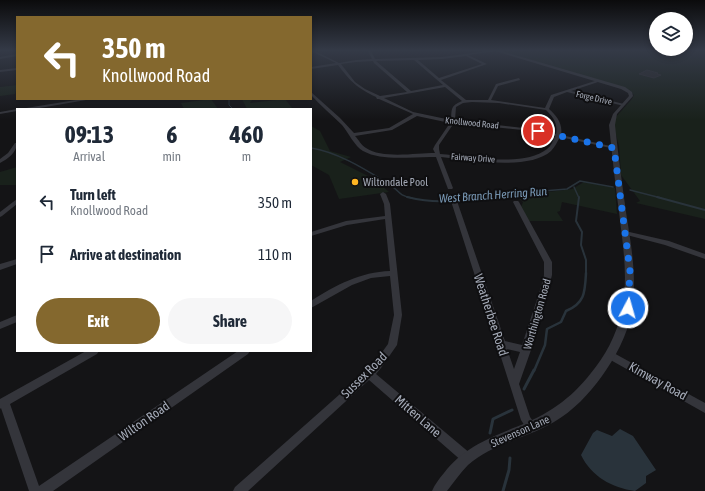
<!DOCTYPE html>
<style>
:root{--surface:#fff;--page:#f6f6f7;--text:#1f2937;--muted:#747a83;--accent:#84682e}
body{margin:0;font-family:"Asap Condensed",sans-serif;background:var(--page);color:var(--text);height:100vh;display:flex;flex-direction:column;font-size:15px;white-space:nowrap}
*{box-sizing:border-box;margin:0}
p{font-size:13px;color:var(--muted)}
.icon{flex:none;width:22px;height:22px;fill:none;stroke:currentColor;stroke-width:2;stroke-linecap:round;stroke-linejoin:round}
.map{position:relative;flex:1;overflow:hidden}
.details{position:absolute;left:16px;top:108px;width:296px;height:244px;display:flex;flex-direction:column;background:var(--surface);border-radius:0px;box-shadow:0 2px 6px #0003}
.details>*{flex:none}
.hud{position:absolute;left:16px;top:16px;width:296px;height:84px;border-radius:0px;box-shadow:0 2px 6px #0003;background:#84682e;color:#fff;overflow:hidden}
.fabs{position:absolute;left:649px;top:12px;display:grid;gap:8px}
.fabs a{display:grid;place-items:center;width:44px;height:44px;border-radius:50%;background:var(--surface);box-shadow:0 2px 6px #0003;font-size:20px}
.pin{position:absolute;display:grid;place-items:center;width:34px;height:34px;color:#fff;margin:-17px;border:2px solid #fff;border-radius:50%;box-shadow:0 1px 4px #0007}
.me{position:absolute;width:44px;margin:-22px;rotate:6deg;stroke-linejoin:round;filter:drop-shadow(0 0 3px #0008)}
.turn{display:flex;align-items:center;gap:14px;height:84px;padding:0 20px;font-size:18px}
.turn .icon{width:52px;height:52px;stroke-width:2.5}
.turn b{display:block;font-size:28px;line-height:34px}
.eta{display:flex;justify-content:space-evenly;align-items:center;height:68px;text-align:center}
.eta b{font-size:24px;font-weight:700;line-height:28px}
.primary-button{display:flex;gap:8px;margin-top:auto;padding:8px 20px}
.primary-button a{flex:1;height:46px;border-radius:24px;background:var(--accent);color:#fff;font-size:16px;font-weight:700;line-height:46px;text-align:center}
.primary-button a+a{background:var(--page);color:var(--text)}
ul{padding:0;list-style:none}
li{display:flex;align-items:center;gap:12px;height:52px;padding:0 20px}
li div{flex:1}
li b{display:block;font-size:15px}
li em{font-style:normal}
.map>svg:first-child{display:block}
.green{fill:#19211b}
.water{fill:#29333b}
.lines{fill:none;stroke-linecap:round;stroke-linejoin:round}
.stream-far4{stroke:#29333b;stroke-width:1}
.stream-far3{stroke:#29333b;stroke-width:1.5}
.stream-far2{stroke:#29333b;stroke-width:2}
.stream-far1{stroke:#29333b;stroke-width:2.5}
.stream{stroke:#29333b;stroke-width:3}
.building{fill:#27272a;stroke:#2e2d32}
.minor{fill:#34353b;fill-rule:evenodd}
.tertiary{fill:#34353b;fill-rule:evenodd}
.route{stroke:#1a73e8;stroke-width:7;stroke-dasharray:0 12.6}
.poi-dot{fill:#ffb622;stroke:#0f0f11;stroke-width:1.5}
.labels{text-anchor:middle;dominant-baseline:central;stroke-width:4;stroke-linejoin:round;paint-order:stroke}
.far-street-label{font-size:9px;fill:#a4aab7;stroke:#0f0f11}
.poi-label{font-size:11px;fill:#a4aab7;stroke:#0f0f11;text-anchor:start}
.street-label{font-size:11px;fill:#a4aab7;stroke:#0f0f11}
.water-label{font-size:12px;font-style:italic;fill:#7898b5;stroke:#0f0f11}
.near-street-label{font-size:13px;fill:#a4aab7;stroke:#0f0f11}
</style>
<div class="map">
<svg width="705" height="491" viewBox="0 0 705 491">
<rect width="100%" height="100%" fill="#141416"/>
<g class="green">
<path d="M498 51H705V219L636 203 640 201 621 175 619 146 615 131V118L632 99 634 95 627 89Z"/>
<path d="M17 85 15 94 0 96V87Z"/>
<path d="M211 99 218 109H184L181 103Z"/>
<path d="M242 99H253L250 103 285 99 293 109H247Z"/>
<path d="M311 126 320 131 330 151 351 157 340 162 374 179 389 192 339 199 329 175 311 165Z"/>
<path d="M17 167V185H0V172Z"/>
<path d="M584 182 615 188 617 214 562 202 560 211 557 212 563 221H529L521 207 523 202 516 196 572 189Z"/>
</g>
<path class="water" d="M620 429 633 436 656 470 646 476V483L635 491C612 488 591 476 581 455L593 433 597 430 612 436Z"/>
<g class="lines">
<path class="stream-far4" d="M229 99V105L233 109"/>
<g class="stream-far3">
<path d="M311 148C338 152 366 170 389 184 400 191 397 195 412 198"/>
<path d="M574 187 579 198"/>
<path d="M630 190 661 198"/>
<path d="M462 198 567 189 580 181 613 187"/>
</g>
<g class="stream-far2">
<path d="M407 197C424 201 448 204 464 197"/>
<path d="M579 197 576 221 582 232 581 245 586 260V274"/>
<path d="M657 197 705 210"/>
</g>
<path class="stream-far1" d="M534 371 545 345 547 329 561 322 566 311C585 303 585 292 586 273"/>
<g class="stream">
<path d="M524 389 534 370"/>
<path d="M490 433 493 419 512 410"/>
<path d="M503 491 509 470 510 458"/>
</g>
</g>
<path class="building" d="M647 70 658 73 657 74 661 75 654 78 639 74Z"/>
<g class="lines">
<g class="minor">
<path d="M311 51H315L339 63 356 60 372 59 368 51H371L375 59 442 57 488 51H496L468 55 487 64 441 80 466 100H488L496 84 519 78 520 80 498 86 491 100 545 108 551 95 598 80V82L571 91 624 104V106L567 92 554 97 549 109C557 116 563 124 561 135L615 147 617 148 615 149 560 137C557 142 555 147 551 151 529 171 469 160 441 157L453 188 452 189H448L436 157C414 156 383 162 363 151 355 147 348 132 342 125 332 115 321 106 311 95V92L340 118 354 133 389 128 413 114 379 99H377L376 97C356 87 352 83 338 65L311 69V67L336 63ZM466 56 482 64 439 78 418 60 442 59ZM414 60 443 85 411 91 376 61ZM373 61 374 63 407 92 380 96 365 89 355 82 341 64 356 62ZM445 87 462 101C450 106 452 109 451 120L413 112 384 98ZM472 102 499 103 546 110C553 117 558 123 556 134L532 129 455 120 456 107 463 103ZM417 116 450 123 435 145 433 149 435 153C416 153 382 159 366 148 361 145 359 140 355 136L392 130ZM454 123 532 131 555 136C553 141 551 146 547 149 523 168 468 156 440 154L439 149V145Z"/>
<path d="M17 54V56L0 59V57Z"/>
<path d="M82 99H92L34 109H24L26 108Z"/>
<path d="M17 109V111L0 114V112L17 109H18Z"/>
<path d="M15 143H17C17 152 8 159 0 163V159L8 153Z"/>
<path d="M383 192 386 194 390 204 402 315 397 345 381 368 376 374 471 454 473 458 471 462 467 464 463 462 369 380 248 491H233L235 487 366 371 375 362 388 344 394 315 390 276 371 278 352 285 311 308V301C335 285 361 272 390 271L385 219 347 225 311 236V232L346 221 385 216 384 204 380 194Z"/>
<path d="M17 199V204L2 216 0 217V212Z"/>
<path d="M454 199 457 201 505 341 522 345 541 287 544 275V262L513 202 514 201H518L519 202 552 262V275L549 287 530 349 531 350 519 384 530 417 537 427 536 431 532 432 528 431 521 420 451 201ZM507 349 520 352 514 369Z"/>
<path d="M625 231 669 241 705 254V259L665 245 623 234 622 233 623 232Z"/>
<path d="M17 259V264L0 270V264Z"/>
<path d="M17 315V322L0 329V322Z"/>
<path d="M86 351H99L97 354 10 404 39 486 238 351H250L248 354 53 491H29L1 408 0 409V399Z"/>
<path d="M610 351 705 403V413L607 358 605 355 607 352Z"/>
</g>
<g class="tertiary">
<path d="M495 51H501L625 87 632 92 633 96 617 114 615 125C618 154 622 183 626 212 631 245 638 280 631 314 627 336 615 358 602 376 589 394 573 411 554 422 527 438 492 444 468 465 460 473 454 482 447 491H432C435 484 439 479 444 473 462 449 488 438 516 427 547 415 571 399 591 373 605 356 616 336 621 314 629 281 623 246 619 212 615 183 612 154 609 125L613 114 629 96 628 93 621 89Z"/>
<path d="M17 68V70L0 72V70Z"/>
</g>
</g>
<linearGradient id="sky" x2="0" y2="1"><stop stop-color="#0b0b0c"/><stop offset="0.42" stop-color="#343a47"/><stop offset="1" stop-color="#343a47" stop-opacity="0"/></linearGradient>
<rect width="705" height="120" fill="url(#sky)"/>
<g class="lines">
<path class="route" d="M538 131 614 148 630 271 628 308"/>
</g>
<circle class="poi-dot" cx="355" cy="182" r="4"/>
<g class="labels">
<g class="far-street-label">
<text transform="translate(594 98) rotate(13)">Forge Drive</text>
<text transform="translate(472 123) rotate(6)">Knollwood Road</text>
<text transform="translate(473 158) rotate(4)">Fairway Drive</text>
</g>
<g class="poi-label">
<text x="363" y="182">Wiltondale Pool</text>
</g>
<g class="street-label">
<text transform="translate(537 314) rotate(-74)">Worthington Road</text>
<text transform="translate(520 431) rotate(-24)">Stevenson Lane</text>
</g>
<g class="water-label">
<text transform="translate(493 195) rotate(-4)">West Branch Herring Run</text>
</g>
<g class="near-street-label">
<text transform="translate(491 315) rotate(72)">Weatherbee Road</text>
<text transform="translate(364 375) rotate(-45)">Sussex Road</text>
<text transform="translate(658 381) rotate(29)">Kimway Road</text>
<text transform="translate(418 416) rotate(41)">Mitten Lane</text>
<text transform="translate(144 421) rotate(-35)">Wilton Road</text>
</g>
</g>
</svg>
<div class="fabs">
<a><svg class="icon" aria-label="layers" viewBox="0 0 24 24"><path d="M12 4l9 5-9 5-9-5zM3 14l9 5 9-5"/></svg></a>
</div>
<div class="pin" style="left:538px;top:131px;background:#d93025"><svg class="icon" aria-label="arrive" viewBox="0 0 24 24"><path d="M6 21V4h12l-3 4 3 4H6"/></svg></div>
<svg class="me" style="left:628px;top:308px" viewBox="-20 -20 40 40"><circle r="17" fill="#1a73e8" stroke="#fff" stroke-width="3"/><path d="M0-11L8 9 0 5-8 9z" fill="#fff"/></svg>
<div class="hud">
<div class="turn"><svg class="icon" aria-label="left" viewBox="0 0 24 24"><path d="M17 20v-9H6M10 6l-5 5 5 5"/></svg><div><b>350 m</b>Knollwood Road</div></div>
</div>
<section class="details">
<div class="eta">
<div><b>09:13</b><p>Arrival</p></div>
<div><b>6</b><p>min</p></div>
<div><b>460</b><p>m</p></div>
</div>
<ul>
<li><svg class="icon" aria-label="left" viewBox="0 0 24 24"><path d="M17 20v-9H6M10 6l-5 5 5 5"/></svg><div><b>Turn left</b><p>Knollwood Road</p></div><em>350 m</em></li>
<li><svg class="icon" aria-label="arrive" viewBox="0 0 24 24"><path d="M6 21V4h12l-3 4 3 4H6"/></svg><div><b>Arrive at destination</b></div><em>110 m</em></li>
</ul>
<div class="primary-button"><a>Exit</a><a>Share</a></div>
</section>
</div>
